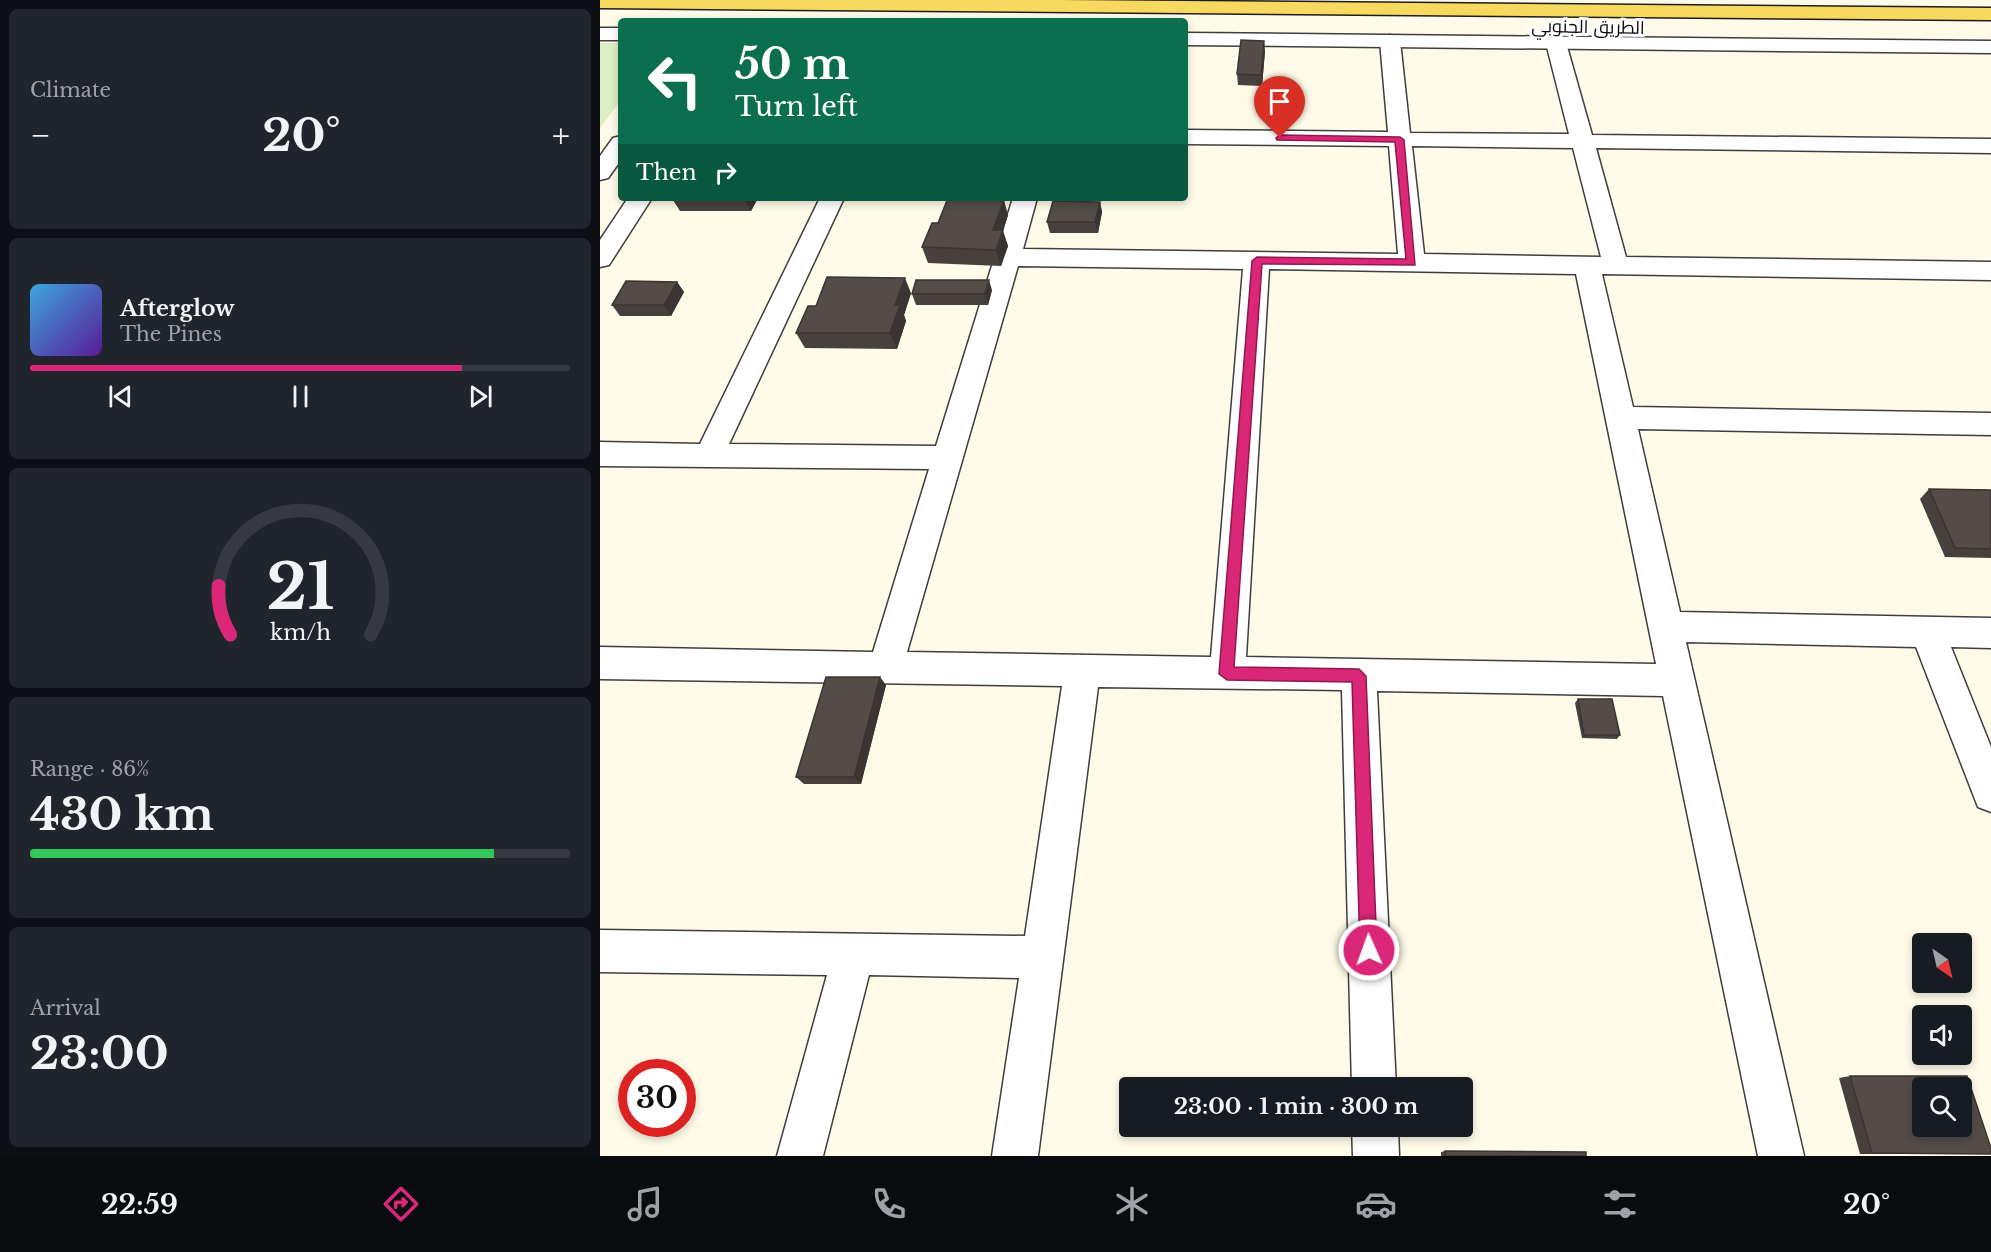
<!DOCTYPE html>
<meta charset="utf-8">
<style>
:root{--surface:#171b24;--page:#20242c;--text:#f1f3f6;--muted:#9ea1a6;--line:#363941;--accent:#db2777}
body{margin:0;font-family:"Libre Baskerville",Cairo,serif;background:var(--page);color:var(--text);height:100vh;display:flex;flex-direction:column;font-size:22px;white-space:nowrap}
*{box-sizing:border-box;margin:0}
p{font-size:20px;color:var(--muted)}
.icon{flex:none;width:33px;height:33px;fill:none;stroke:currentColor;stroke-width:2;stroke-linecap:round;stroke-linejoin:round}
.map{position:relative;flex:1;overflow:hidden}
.drawer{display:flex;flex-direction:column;gap:9px;padding:9px;background:#0d0f14;width:600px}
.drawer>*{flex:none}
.hud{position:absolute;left:18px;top:18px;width:570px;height:183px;border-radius:6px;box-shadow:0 3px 9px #0003;background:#0b6e4f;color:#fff;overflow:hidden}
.needle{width:39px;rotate:146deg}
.tools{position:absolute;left:1312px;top:933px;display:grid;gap:12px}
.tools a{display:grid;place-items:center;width:60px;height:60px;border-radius:6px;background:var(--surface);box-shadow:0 3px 9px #0003;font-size:30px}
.speed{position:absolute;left:18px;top:1059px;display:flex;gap:12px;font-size:30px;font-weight:700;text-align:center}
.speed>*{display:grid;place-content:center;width:78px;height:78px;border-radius:50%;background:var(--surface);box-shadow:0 3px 9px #0003;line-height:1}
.speed .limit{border:9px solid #d22;background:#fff;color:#111}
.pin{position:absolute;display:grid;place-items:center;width:51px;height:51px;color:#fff;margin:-62px -26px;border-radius:50% 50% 50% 0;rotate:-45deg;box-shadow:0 0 6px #0007}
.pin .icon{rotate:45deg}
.me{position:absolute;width:66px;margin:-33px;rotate:358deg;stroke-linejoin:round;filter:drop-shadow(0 0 4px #0008)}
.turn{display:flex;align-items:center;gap:21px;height:126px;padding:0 18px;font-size:27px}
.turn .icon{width:78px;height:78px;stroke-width:2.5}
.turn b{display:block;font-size:42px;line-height:51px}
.then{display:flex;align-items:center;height:57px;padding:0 18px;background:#0003;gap:12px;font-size:22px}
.big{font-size:45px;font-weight:700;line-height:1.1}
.drawer .widget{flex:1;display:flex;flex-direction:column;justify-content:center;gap:9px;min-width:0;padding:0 21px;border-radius:9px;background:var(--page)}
.drawer .dial{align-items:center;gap:0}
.dial svg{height:156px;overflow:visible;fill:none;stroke:var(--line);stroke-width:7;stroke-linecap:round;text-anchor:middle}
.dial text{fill:var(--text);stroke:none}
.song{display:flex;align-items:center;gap:18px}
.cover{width:72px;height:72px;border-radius:9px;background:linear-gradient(135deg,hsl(200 70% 55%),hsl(270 70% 35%))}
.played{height:6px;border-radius:3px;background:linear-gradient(90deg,var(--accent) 80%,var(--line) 80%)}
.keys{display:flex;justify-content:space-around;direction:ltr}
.heat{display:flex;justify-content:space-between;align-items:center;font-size:33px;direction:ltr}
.charge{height:9px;border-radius:4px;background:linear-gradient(90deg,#34c759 86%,var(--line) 0)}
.trip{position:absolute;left:519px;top:1077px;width:354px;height:60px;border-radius:6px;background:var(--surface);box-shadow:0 3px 9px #0003;font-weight:700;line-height:60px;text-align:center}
.tabs{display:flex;height:96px;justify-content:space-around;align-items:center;background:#090b0e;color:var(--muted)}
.tabs .icon{width:42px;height:42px}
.tabs .selected{color:var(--accent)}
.tabs b{font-size:27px;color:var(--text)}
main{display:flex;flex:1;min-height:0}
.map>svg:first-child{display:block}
.pitch{fill:#dfefc5}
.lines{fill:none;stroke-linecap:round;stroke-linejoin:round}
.minor-casing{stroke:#3e3e3e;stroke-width:3}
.tertiary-casing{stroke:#3e3e3e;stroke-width:3}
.primary-casing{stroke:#1c1c1c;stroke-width:3}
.minor{fill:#fff;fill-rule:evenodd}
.tertiary{fill:#fff;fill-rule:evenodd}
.primary{fill:#f8d960;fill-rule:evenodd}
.wall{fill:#47413d}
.shaded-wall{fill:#3a3532}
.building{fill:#534c47;stroke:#3a3532;stroke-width:1.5;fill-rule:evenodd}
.route{fill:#db2777;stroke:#8e194d;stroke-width:1.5}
.labels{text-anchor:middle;stroke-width:6;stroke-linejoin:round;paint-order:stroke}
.far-street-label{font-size:18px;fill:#0b0b0b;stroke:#fff}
</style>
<main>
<section class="drawer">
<div class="widget"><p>Climate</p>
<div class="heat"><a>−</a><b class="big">20°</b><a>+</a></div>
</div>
<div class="widget">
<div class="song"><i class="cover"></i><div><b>Afterglow</b><p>The Pines</p></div></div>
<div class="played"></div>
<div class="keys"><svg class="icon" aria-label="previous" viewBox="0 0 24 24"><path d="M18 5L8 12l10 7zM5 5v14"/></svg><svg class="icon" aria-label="pause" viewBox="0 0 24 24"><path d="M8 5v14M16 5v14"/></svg><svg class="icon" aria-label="next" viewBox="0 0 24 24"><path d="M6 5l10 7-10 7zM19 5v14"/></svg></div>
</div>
<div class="widget dial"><svg viewBox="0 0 100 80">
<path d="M14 69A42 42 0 1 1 86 69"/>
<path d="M14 69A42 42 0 0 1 8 44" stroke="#db2777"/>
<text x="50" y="56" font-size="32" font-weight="700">21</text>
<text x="50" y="72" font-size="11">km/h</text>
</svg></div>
<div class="widget"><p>Range · 86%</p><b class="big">430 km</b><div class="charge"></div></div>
<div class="widget"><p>Arrival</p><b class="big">23:00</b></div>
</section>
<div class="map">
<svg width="1391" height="1156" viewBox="0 0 1391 1156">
<rect width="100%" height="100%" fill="#fffbe8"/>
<!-- pitch -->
<path class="pitch" d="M0 43H21V100L0 128Z"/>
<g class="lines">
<!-- minor casing -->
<g class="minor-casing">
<path id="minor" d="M790 35 797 37 800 41 810 133 969 134 946 43 949 39H963L966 43 992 135 1391 139V153L996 148 1026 257 1391 262V280L1002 274 1033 407 1391 413V435L1038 429 1080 612 1391 618V648L1351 647 1391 747V812L1378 807 1316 647 1086 642 1204 1156H1158L1063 696 777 691 796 1088H752L742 690 498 687 438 1156H392L419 978 269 975 223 1156H177L227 975 0 972V930L425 936 462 686 0 679V647L273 652 329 469 0 466V442L100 444 220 198H244L129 444 336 446 413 198H437L423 249 798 254 789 146 585 144V130L788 132 780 41 783 37ZM812 146 973 148 1001 257 824 254ZM418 266 643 269 611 657 307 652ZM669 269 976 274 1056 664 646 657Z
M752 1126H798L799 1156H753Z"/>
</g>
<!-- tertiary casing -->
<g class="tertiary-casing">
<path id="tertiary" d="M0 28H21V40H0Z
M585 33 1391 41V53L585 45Z
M21 136V160L8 178 0 180V156L13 138Z
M28 198H52L9 265 0 267V240Z"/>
</g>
<!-- primary casing -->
<g class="primary-casing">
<path id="primary" d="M0 0H460L1391 8V20L0 8Z"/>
</g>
<!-- minor -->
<use href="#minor" class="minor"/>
<!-- tertiary -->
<use href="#tertiary" class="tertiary"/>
<!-- primary -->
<use href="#primary" class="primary"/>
</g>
<!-- wall -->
<path class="wall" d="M665 51 662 86 638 85 637 74Z
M158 198 151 211H80L73 200Z
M500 202 502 212 498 233H450L447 222Z
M408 215 403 231 408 246 401 266 328 263 322 247 338 223Z
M77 282 84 292 71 316H20L12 305Z
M392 290 388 305H316L312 294Z
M311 293 304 315 306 321 297 349 205 348 196 333 216 306Z
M1329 489 1391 490V558L1345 557 1320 499Z
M286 685 261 784H204L196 777Z
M978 699 1020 735 1017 739 982 738 975 703Z
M1250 1076 1391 1154H1260L1239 1078Z
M845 1151 986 1156H841V1152Z"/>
<!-- shaded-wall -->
<path class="shaded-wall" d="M664 41 665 51 662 86 661 75Z
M147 198H158L151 211 145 200Z
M404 200 408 215 403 231 408 246 401 266 396 250 393 230Z
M500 202 502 212 498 233 495 222Z
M305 278 311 293 304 315 306 321 297 349 290 333 295 305Z
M389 280 392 290 388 305 385 294Z
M77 282 84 292 71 316 64 305Z
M280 677 286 685 261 784 254 777Z"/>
<!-- building -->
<path class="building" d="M641 40 664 41 661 75 637 74Z
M74 198H147L145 200H73Z
M348 198 404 200 393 230H403L396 250 322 247 332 223H338Z
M453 201 500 202 495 222H447Z
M227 277 305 278 295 305H300L290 333H196L208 306H216Z
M316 280H389L385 294H312Z
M26 281 77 282 64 305H12Z
M1329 489 1391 490V549L1355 548Z
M226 677H280L254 777H196Z
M978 699H1012L1020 735H984Z
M1250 1076H1367L1391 1148V1154L1272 1153ZM1323 1088H1362V1126H1323Z
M845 1151 986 1152V1156H845Z"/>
<!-- route -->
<path class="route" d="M680 135 800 137 804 140 815 265 662 264 634 667 759 669 766 676 777 950 775 956 769 959 763 956 760 950 752 682 627 680 619 674 652 261 657 257 806 259 795 142 677 140 676 138Z"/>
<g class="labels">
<!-- far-street labels -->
<g class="far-street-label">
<text transform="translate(988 27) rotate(1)" y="6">الطريق الجنوبي</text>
</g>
</g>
</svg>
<div class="tools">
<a><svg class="needle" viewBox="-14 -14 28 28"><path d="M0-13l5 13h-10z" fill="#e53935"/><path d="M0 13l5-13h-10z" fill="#9ea1a6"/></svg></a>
<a><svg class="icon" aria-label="sound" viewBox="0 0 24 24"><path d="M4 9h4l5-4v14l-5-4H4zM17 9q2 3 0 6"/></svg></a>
<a><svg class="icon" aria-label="search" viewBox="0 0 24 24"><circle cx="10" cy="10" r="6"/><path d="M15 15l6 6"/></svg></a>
</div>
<div class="speed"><div class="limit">30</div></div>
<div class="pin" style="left:680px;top:138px;background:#d93025"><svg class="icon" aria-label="arrive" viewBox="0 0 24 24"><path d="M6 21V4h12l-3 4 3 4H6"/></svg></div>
<svg class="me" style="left:769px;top:950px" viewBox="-20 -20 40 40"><circle r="17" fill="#db2777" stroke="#fff" stroke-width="3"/><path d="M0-11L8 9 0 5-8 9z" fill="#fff"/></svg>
<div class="trip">23:00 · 1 min · 300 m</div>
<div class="hud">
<div class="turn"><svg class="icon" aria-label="left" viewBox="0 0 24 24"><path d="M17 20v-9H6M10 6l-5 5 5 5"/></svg><div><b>50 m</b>Turn left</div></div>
<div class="then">Then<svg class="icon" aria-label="right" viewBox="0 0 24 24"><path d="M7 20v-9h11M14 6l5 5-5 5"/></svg></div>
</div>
</div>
</main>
<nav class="tabs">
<b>22:59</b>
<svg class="icon selected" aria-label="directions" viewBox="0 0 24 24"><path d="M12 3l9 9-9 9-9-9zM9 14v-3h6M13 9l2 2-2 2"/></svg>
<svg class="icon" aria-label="music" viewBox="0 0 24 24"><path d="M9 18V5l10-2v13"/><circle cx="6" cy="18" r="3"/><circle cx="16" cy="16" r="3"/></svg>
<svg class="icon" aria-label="phone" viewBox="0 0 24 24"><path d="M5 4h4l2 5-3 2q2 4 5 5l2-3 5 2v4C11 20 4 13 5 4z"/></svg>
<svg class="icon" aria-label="climate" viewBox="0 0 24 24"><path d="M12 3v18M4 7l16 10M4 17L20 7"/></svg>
<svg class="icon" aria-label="car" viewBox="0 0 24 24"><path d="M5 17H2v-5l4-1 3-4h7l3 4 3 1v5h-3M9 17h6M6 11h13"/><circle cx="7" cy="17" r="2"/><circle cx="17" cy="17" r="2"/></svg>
<svg class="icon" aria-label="filters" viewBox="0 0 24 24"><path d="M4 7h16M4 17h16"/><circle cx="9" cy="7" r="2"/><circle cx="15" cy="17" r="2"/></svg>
<b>20°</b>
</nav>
